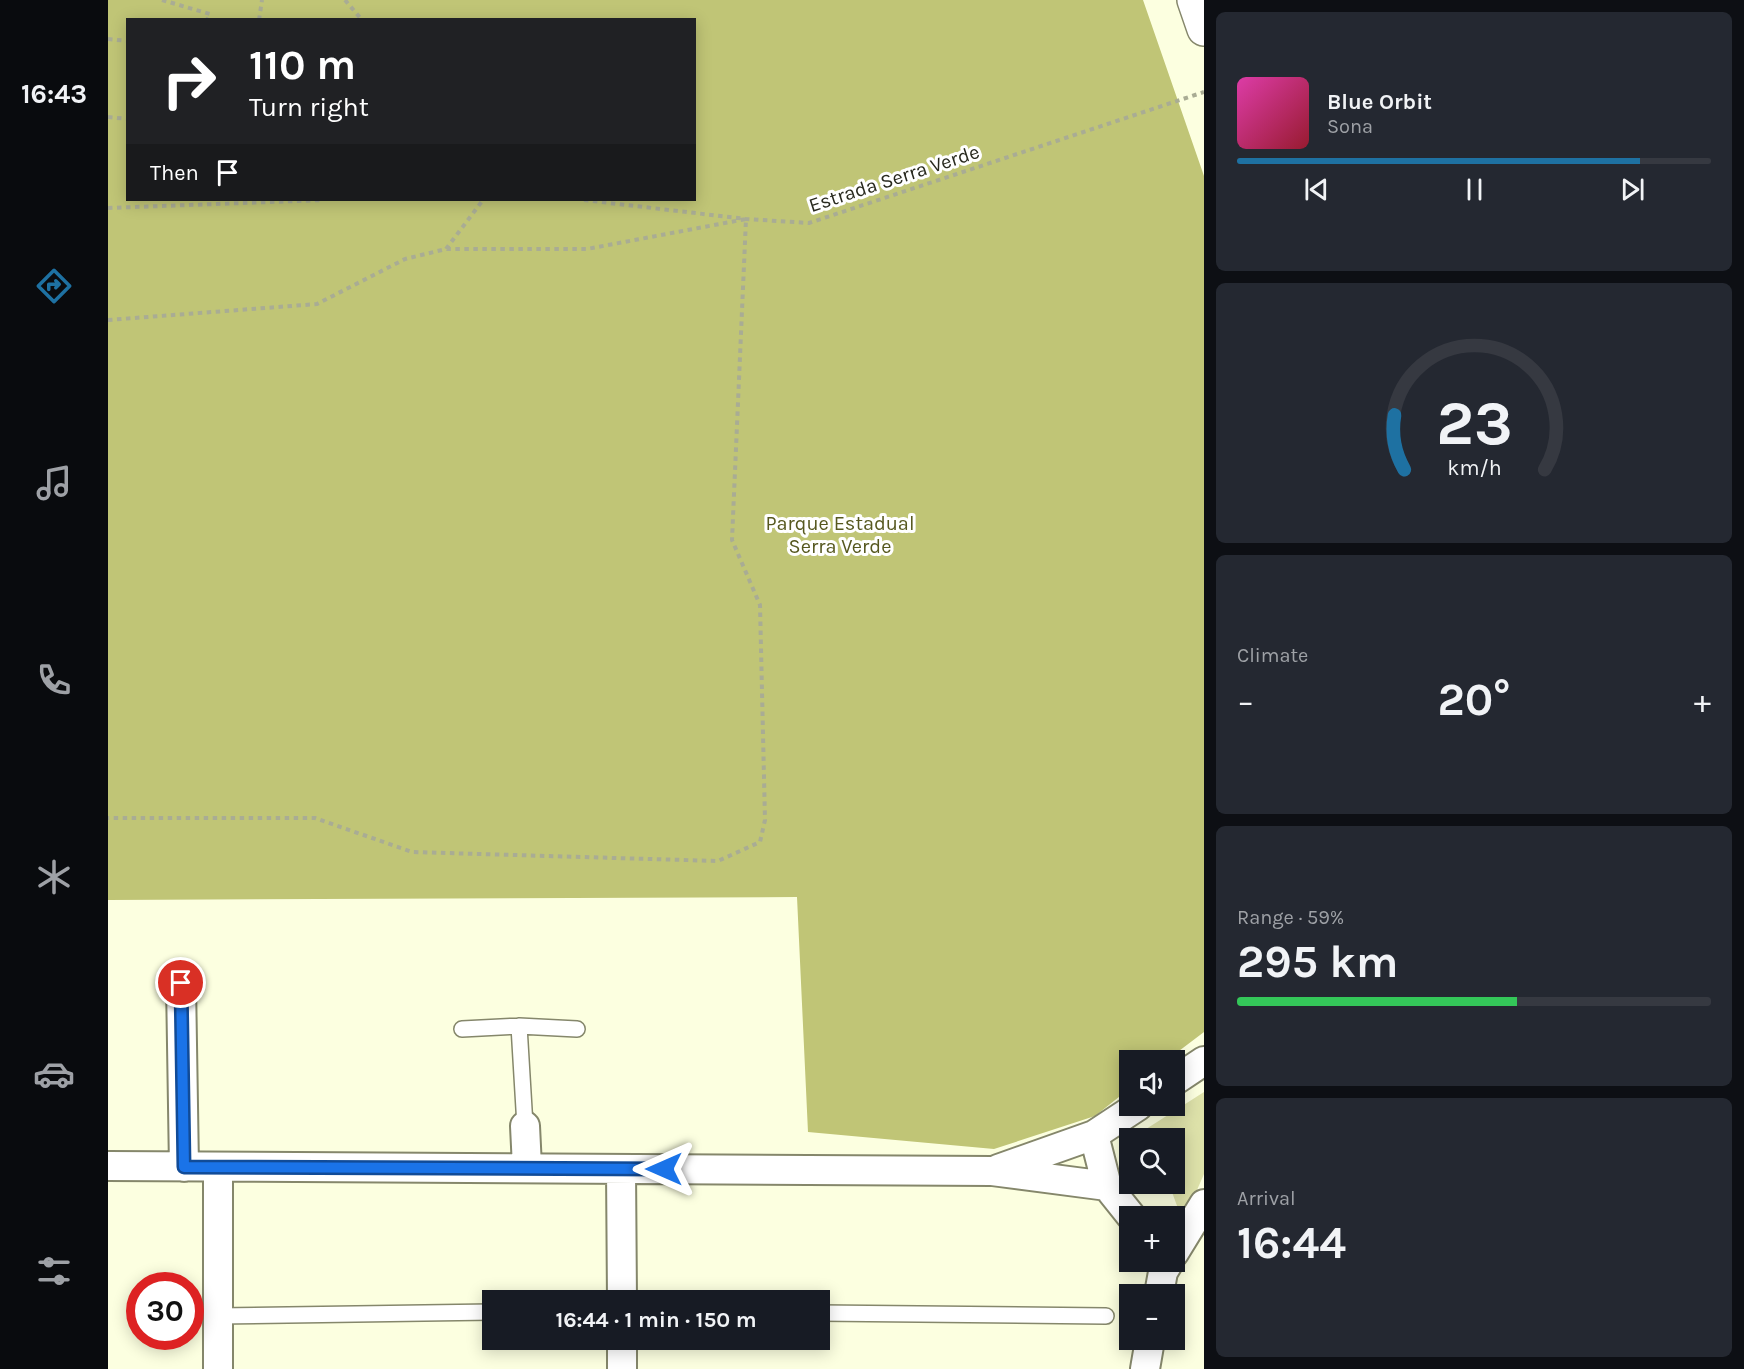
<!DOCTYPE html>
<meta charset="utf-8">
<style>
:root{--surface:#171b24;--page:#242831;--text:#f1f3f6;--muted:#9ea1a6;--line:#363941;--accent:#1e71a2}
body{margin:0;font-family:Karla,sans-serif;background:var(--page);color:var(--text);height:100vh;display:flex;flex-direction:column;font-size:22px;white-space:nowrap}
*{box-sizing:border-box;margin:0}
p{font-size:20px;color:var(--muted)}
.icon{flex:none;width:33px;height:33px;fill:none;stroke:currentColor;stroke-width:2;stroke-linecap:round;stroke-linejoin:round}
.map{position:relative;flex:1;overflow:hidden}
.drawer{display:flex;flex-direction:column;gap:12px;padding:12px;background:#0d0f14;width:540px}
.drawer>*{flex:none}
.hud{position:absolute;left:18px;top:18px;width:570px;height:183px;border-radius:0px;box-shadow:0 3px 15px #0003;background:#202124;color:#fff;overflow:hidden}
.buttons{position:absolute;left:1011px;top:1050px;display:grid;gap:12px}
.buttons a{display:grid;place-items:center;width:66px;height:66px;border-radius:0px;background:var(--surface);box-shadow:0 3px 15px #0003;font-size:30px}
.speed{position:absolute;left:18px;top:1272px;display:flex;gap:12px;font-size:30px;font-weight:700;text-align:center}
.speed>*{display:grid;place-content:center;width:78px;height:78px;border-radius:50%;background:var(--surface);box-shadow:0 3px 15px #0003;line-height:1}
.speed .limit{border:9px solid #d22;background:#fff;color:#111}
.pin{position:absolute;display:grid;place-items:center;width:51px;height:51px;color:#fff;margin:-26px;border:3px solid #fff;border-radius:50%;box-shadow:0 2px 6px #0007}
.me{position:absolute;width:66px;margin:-33px;rotate:270deg;stroke-linejoin:round;filter:drop-shadow(0 0 4px #0008)}
.turn{display:flex;align-items:center;gap:21px;height:126px;padding:0 24px;font-size:27px}
.turn .icon{width:78px;height:78px;stroke-width:2.5}
.turn b{display:block;font-size:42px;line-height:51px}
.then{display:flex;align-items:center;height:57px;padding:0 24px;background:#0003;gap:12px;font-size:22px}
.big{font-size:45px;font-weight:700;line-height:1.1}
.drawer .card{flex:1;display:flex;flex-direction:column;justify-content:center;gap:9px;min-width:0;padding:0 21px;border-radius:9px;background:var(--page)}
.drawer .dial{align-items:center;gap:0}
.dial svg{height:156px;overflow:visible;fill:none;stroke:var(--line);stroke-width:7;stroke-linecap:round;text-anchor:middle}
.dial text{fill:var(--text);stroke:none}
.song{display:flex;align-items:center;gap:18px}
.cover{width:72px;height:72px;border-radius:9px;background:linear-gradient(135deg,hsl(320 70% 55%),hsl(350 70% 35%))}
.played{height:6px;border-radius:3px;background:linear-gradient(90deg,var(--accent) 85%,var(--line) 85%)}
.keys{display:flex;justify-content:space-around;direction:ltr}
.heat{display:flex;justify-content:space-between;align-items:center;font-size:33px;direction:ltr}
.charge{height:9px;border-radius:4px;background:linear-gradient(90deg,#34c759 59%,var(--line) 0)}
.trip{position:absolute;left:374px;top:1290px;width:348px;height:60px;border-radius:0px;background:var(--surface);box-shadow:0 3px 15px #0003;font-weight:700;line-height:60px;text-align:center}
main{display:flex;flex:1;min-height:0}
.tabs{display:flex;flex-direction:column;width:108px;justify-content:space-around;align-items:center;background:#090b0e;color:var(--muted)}
.tabs .icon{width:42px;height:42px}
.tabs .current{color:var(--accent)}
.tabs b{font-size:27px;color:var(--text)}
.map>svg:first-child{display:block}
.green{fill:#dde1a9}
.forest{fill:#c0c576;fill-rule:evenodd}
.lines{fill:none;stroke-linecap:round;stroke-linejoin:round}
.lane-casing{stroke:#85876b;stroke-width:18}
.street-casing{stroke:#85876b;stroke-width:32}
.secondary-casing{stroke:#85876b;stroke-width:36}
.path{stroke:#a9ac94;stroke-width:4;stroke-dasharray:4.5 4.5;stroke-linecap:butt}
.lane{stroke:#fff;stroke-width:15}
.street{stroke:#fff;stroke-width:28}
.secondary{stroke:#fff;stroke-width:33}
.route-casing{stroke:#114b97;stroke-width:15}
.route{stroke:#1a73e8;stroke-width:10}
.labels{text-anchor:middle;stroke-width:6;stroke-linejoin:round;paint-order:stroke}
.street-label{font-size:20px;fill:#28291e;stroke:#fff}
.park-label{font-size:20px;fill:#56581f;stroke:#fff}
</style>
<main>
<nav class="tabs">
<b>16:43</b>
<svg class="icon current" aria-label="directions" viewBox="0 0 24 24"><path d="M12 3l9 9-9 9-9-9zM9 14v-3h6M13 9l2 2-2 2"/></svg>
<svg class="icon" aria-label="music" viewBox="0 0 24 24"><path d="M9 18V5l10-2v13"/><circle cx="6" cy="18" r="3"/><circle cx="16" cy="16" r="3"/></svg>
<svg class="icon" aria-label="phone" viewBox="0 0 24 24"><path d="M5 4h4l2 5-3 2q2 4 5 5l2-3 5 2v4C11 20 4 13 5 4z"/></svg>
<svg class="icon" aria-label="climate" viewBox="0 0 24 24"><path d="M12 3v18M4 7l16 10M4 17L20 7"/></svg>
<svg class="icon" aria-label="car" viewBox="0 0 24 24"><path d="M5 17H2v-5l4-1 3-4h7l3 4 3 1v5h-3M9 17h6M6 11h13"/><circle cx="7" cy="17" r="2"/><circle cx="17" cy="17" r="2"/></svg>
<svg class="icon" aria-label="filters" viewBox="0 0 24 24"><path d="M4 7h16M4 17h16"/><circle cx="9" cy="7" r="2"/><circle cx="15" cy="17" r="2"/></svg>
</nav>
<div class="map">
<svg width="1096" height="1369" viewBox="0 0 1096 1369">
<rect width="100%" height="100%" fill="#fcffe0"/>
<!-- green -->
<path class="green" d="M1096 1092V1174L1075 1222 1061 1184H1066V1138H1024Z"/>
<!-- forest -->
<path class="forest" d="M0 0H1035L1096 176V1032L1059 1060H1022L1021 1089 987 1116 886 1149 700 1132 689 897 0 900ZM20 20H586V200H20Z"/>
<g class="lines">
<!-- lane casing -->
<g class="lane-casing">
<path id="lane" d="M411 1026 417 1126
M354 1029 411 1026 469 1029
M711 1313 998 1316
M110 1316 384 1312"/>
</g>
<!-- street casing -->
<g class="street-casing">
<path id="street" d="M73 983 76 1167
M1066 1081 1096 1061
M417 1126 419 1167
M986 1135 999 1186 1023 1216
M0 1166 884 1171 999 1186
M513 1169 514 1300
M890 1169 986 1135 1030 1106
M1066 1253 1096 1204
M1051 1294 1055 1272 1061 1262
M514 1340V1369
M110 1369V1167
M1037 1369 1042 1340"/>
</g>
<!-- secondary casing -->
<g class="secondary-casing">
<path id="secondary" d="M1086 0 1096 29"/>
</g>
<!-- path -->
<path class="path" d="M54 0 102 14 99 20
M237 0 254 20
M151 20 154 0
M0 39 20 41
M0 117 20 119
M476 200 638 219 701 223 1096 92
M0 208 215 200
M338 249 375 200
M0 320 209 304 297 259 338 249H479L638 219 624 540 652 605 657 820 652 842 610 861 304 852 207 818H0"/>
<!-- lane -->
<use href="#lane" class="lane"/>
<!-- street -->
<use href="#street" class="street"/>
<!-- secondary -->
<use href="#secondary" class="secondary"/>
</g>
<g class="lines">
<!-- route casing -->
<g class="route-casing">
<path id="route" d="M73 983 76 1167 556 1169"/>
</g>
<!-- route -->
<use href="#route" class="route"/>
</g>
<g class="labels">
<!-- street labels -->
<g class="street-label">
<text transform="translate(786 178) rotate(-18)" y="7">Estrada Serra Verde</text>
</g>
<!-- park labels -->
<g class="park-label">
<text x="732" y="530">Parque Estadual<tspan x="732" dy="23">Serra Verde</tspan></text>
</g>
</g>
</svg>
<div class="buttons">
<a><svg class="icon" aria-label="sound" viewBox="0 0 24 24"><path d="M4 9h4l5-4v14l-5-4H4zM17 9q2 3 0 6"/></svg></a>
<a><svg class="icon" aria-label="search" viewBox="0 0 24 24"><circle cx="10" cy="10" r="6"/><path d="M15 15l6 6"/></svg></a>
<a>+</a>
<a>−</a>
</div>
<div class="speed"><div class="limit">30</div></div>
<div class="pin" style="left:73px;top:983px;background:#d93025"><svg class="icon" aria-label="arrive" viewBox="0 0 24 24"><path d="M6 21V4h12l-3 4 3 4H6"/></svg></div>
<svg class="me" style="left:556px;top:1169px" viewBox="-20 -20 40 40"><path d="M0-17L14 15 0 8-14 15z" fill="#1a73e8" stroke="#fff" stroke-width="4"/></svg>
<div class="trip">16:44 · 1 min · 150 m</div>
<div class="hud">
<div class="turn"><svg class="icon" aria-label="right" viewBox="0 0 24 24"><path d="M7 20v-9h11M14 6l5 5-5 5"/></svg><div><b>110 m</b>Turn right</div></div>
<div class="then">Then<svg class="icon" aria-label="arrive" viewBox="0 0 24 24"><path d="M6 21V4h12l-3 4 3 4H6"/></svg></div>
</div>
</div>
<section class="drawer">
<div class="card">
<div class="song"><i class="cover"></i><div><b>Blue Orbit</b><p>Sona</p></div></div>
<div class="played"></div>
<div class="keys"><svg class="icon" aria-label="previous" viewBox="0 0 24 24"><path d="M18 5L8 12l10 7zM5 5v14"/></svg><svg class="icon" aria-label="pause" viewBox="0 0 24 24"><path d="M8 5v14M16 5v14"/></svg><svg class="icon" aria-label="next" viewBox="0 0 24 24"><path d="M6 5l10 7-10 7zM19 5v14"/></svg></div>
</div>
<div class="card dial"><svg viewBox="0 0 100 80">
<path d="M14 69A42 42 0 1 1 86 69"/>
<path d="M14 69A42 42 0 0 1 9 41" stroke="#1e71a2"/>
<text x="50" y="56" font-size="32" font-weight="700">23</text>
<text x="50" y="72" font-size="11">km/h</text>
</svg></div>
<div class="card"><p>Climate</p>
<div class="heat"><a>−</a><b class="big">20°</b><a>+</a></div>
</div>
<div class="card"><p>Range · 59%</p><b class="big">295 km</b><div class="charge"></div></div>
<div class="card"><p>Arrival</p><b class="big">16:44</b></div>
</section>
</main>
